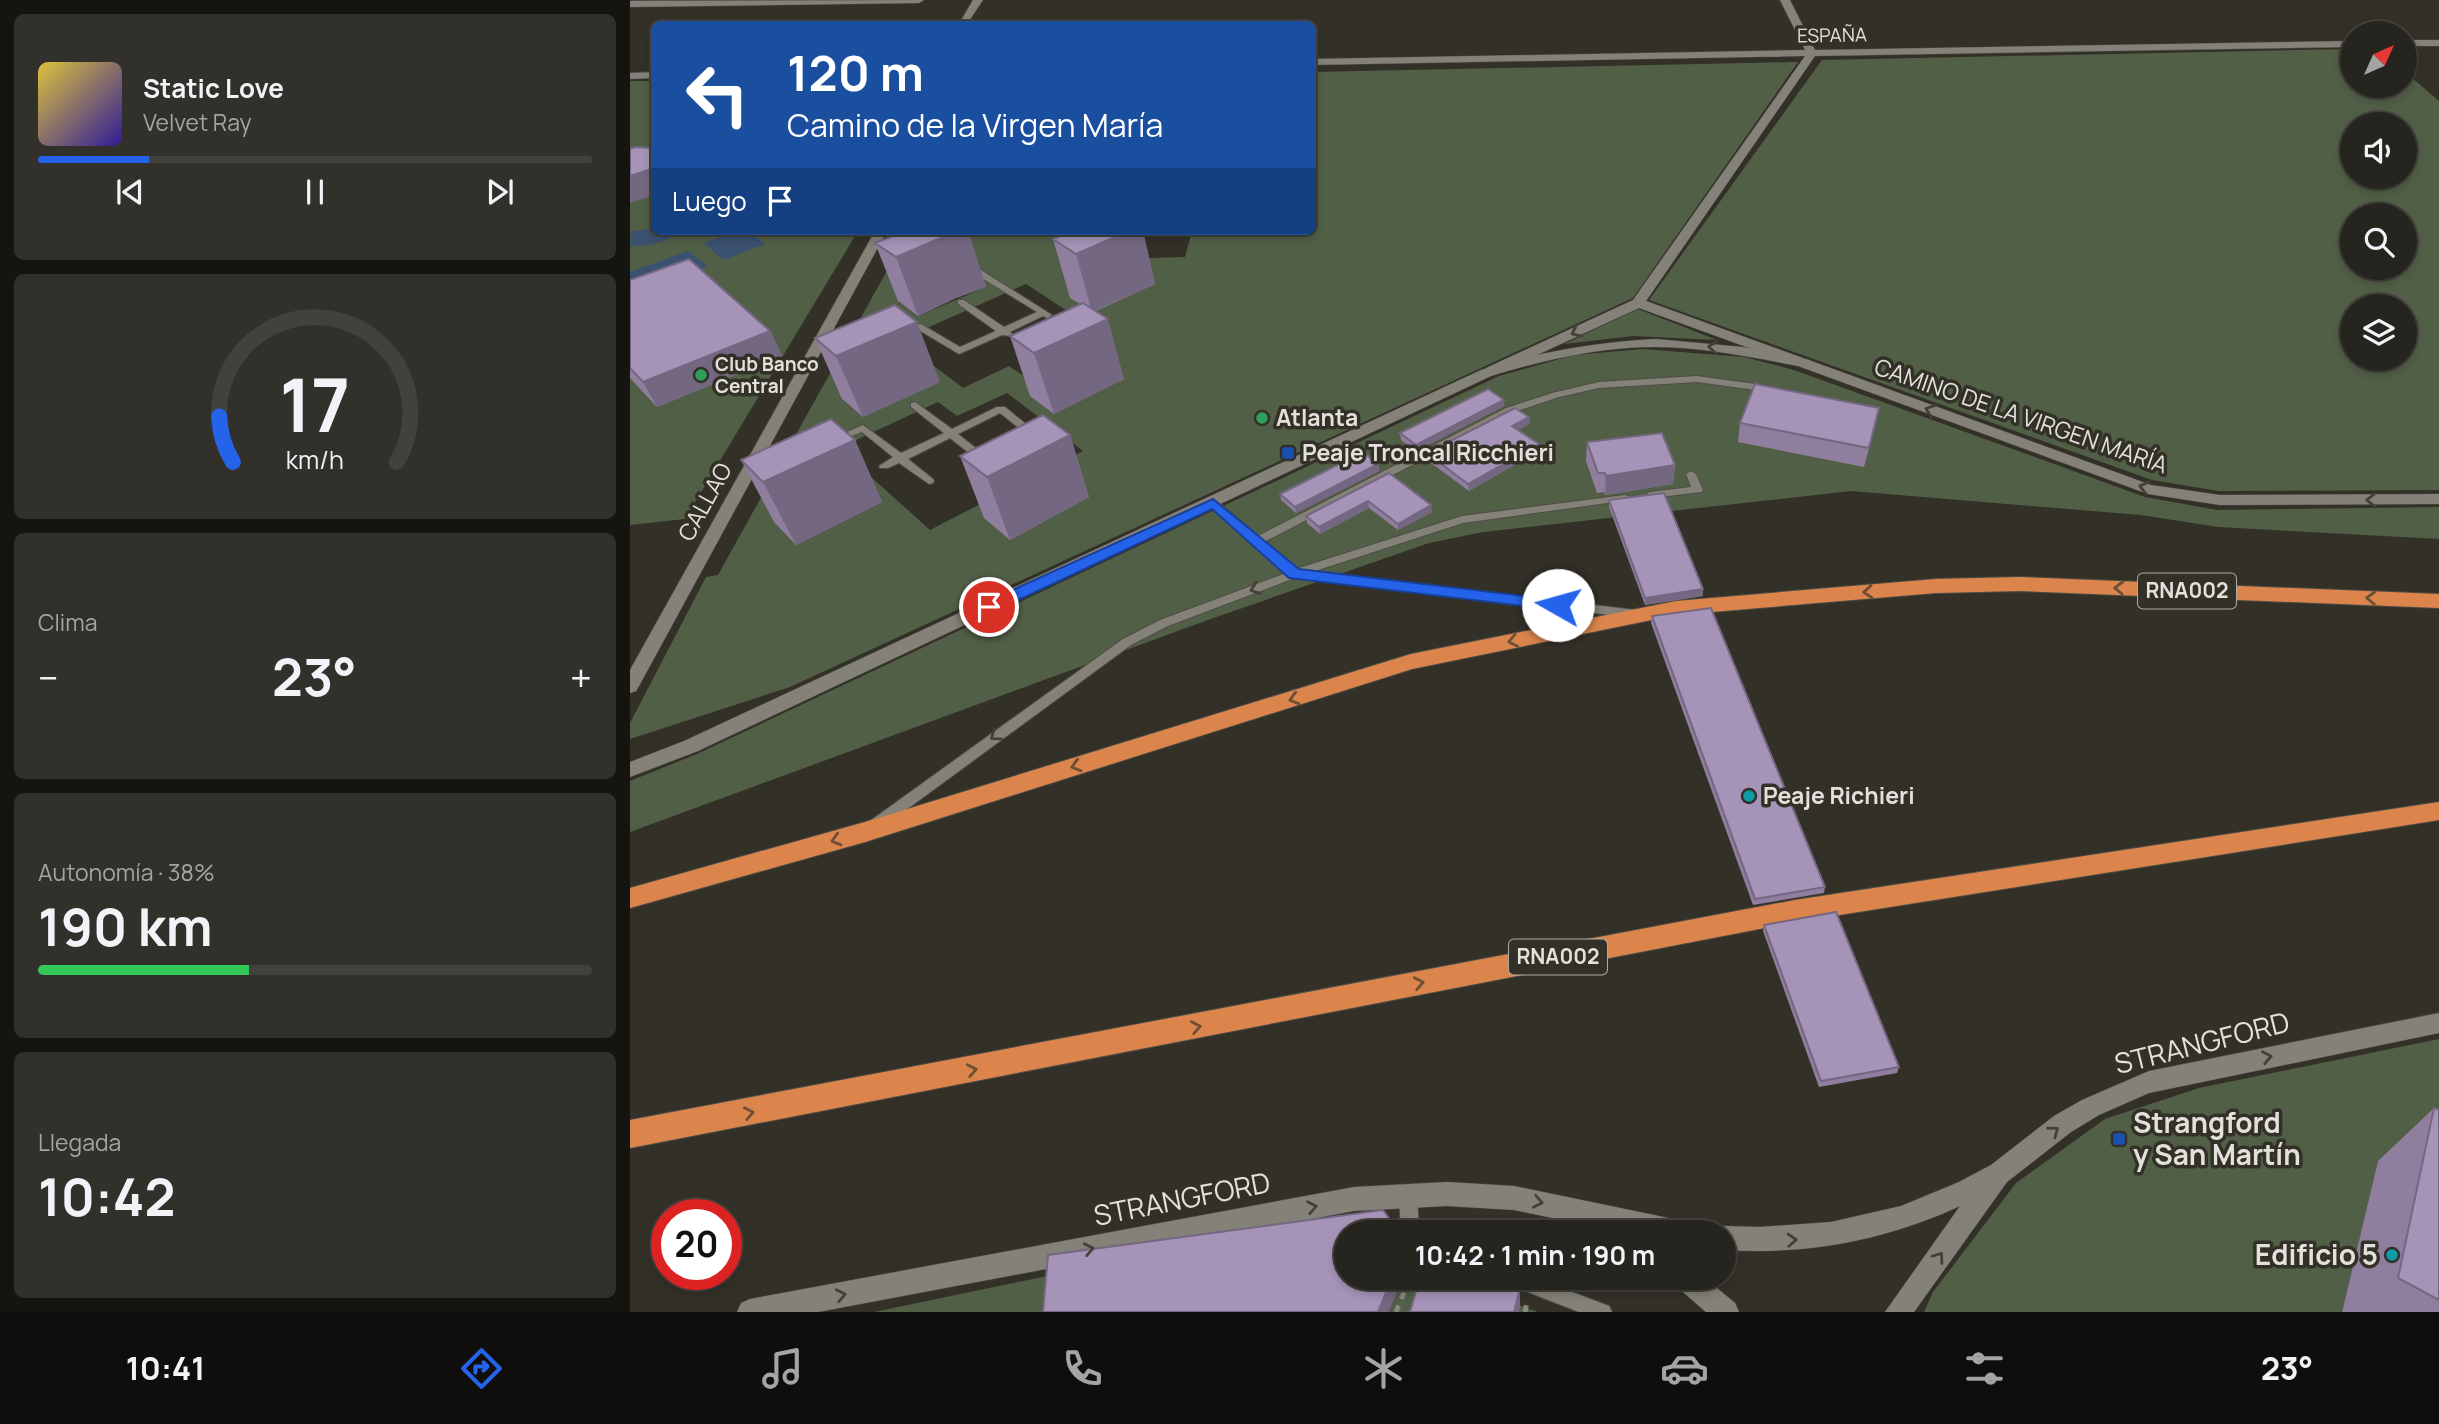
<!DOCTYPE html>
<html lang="es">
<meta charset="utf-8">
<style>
:root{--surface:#26241e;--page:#32302b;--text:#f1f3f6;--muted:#a4a4a4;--line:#42413c;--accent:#2563eb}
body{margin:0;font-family:Manrope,sans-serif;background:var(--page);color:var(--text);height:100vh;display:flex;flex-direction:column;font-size:26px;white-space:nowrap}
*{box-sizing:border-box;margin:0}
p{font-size:23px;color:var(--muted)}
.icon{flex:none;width:38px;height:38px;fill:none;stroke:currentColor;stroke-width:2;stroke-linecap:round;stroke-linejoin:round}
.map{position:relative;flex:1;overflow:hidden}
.panel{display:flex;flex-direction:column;gap:14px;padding:14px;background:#151410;width:630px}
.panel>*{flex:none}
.top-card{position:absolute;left:21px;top:21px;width:665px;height:214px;border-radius:10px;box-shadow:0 4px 10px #0003,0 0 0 2px var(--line);background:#1a4fa0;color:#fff;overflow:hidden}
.needle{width:46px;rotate:45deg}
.tools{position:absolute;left:1710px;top:21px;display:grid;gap:14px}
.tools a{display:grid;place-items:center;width:77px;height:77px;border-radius:50%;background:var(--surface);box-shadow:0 4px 10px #0003,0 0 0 2px var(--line);font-size:35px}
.speed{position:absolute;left:21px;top:1199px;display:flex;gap:14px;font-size:35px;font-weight:700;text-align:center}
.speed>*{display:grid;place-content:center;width:91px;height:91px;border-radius:50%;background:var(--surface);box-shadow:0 4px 10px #0003,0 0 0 2px var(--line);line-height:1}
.speed .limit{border:10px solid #d22;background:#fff;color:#111}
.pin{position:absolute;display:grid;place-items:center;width:60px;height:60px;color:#fff;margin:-30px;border:4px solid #fff;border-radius:50%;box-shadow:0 2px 7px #0007}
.me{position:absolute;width:77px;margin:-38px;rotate:277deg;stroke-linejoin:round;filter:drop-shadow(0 0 5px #0008)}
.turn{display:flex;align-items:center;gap:24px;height:147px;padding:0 21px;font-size:32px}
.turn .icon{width:91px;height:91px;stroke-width:2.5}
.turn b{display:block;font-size:49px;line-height:60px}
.then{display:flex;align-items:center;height:66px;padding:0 21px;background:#0003;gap:14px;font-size:26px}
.big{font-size:52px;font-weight:700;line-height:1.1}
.panel .widget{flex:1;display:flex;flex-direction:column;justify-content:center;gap:10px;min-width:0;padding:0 24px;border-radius:10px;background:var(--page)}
.panel .dial{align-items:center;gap:0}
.dial svg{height:182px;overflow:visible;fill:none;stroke:var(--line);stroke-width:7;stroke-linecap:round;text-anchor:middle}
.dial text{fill:var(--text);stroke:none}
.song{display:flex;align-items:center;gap:21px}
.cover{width:84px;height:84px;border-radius:10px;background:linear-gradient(135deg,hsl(50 70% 55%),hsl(250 70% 35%))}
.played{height:7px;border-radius:4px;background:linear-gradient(90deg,var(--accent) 20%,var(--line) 20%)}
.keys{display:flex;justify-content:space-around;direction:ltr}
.heat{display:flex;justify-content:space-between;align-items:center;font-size:38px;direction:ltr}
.charge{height:10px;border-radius:5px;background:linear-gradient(90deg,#34c759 38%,var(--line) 0)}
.trip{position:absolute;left:704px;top:1220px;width:402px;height:70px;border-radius:35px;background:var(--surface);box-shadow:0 4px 10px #0003,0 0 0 2px var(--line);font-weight:700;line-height:70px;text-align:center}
.tab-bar{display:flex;height:112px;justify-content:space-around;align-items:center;background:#0f0e0c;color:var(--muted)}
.tab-bar .icon{width:49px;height:49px}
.tab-bar .active{color:var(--accent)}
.tab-bar b{font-size:32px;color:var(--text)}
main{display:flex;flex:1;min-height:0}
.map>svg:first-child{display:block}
.green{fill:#525f47;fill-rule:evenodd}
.water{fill:#3a516f}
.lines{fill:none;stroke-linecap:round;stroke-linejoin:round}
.service-casing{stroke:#4e4c46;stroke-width:2}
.minor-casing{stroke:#4e4c46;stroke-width:1}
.tertiary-casing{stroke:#4e4c46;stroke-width:1}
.motorway-casing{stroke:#4e4c46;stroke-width:2}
.path{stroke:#8a8781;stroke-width:5;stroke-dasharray:7 7;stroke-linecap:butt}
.service{fill:#848178;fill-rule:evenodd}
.minor{fill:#848178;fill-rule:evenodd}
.tertiary{fill:#848178;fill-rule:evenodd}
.motorway{fill:#db854c;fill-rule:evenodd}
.wall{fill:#8f7e9e}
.shaded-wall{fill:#746781}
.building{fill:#a693b8;stroke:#746781;stroke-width:2}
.oneway{stroke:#434038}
.oneway2{stroke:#6e4e35}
.route{fill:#2563eb;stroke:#184099;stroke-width:2}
.leisure-dot{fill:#2e9e5b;stroke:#333028;stroke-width:2.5}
.transit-dot{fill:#1a4fb4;stroke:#333028;stroke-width:2.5}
.culture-dot{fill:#0f9aa8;stroke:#333028;stroke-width:2.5}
.labels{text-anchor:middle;stroke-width:7;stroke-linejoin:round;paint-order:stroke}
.far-street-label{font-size:19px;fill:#e3e1dc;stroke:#333028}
.far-poi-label{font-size:19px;font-weight:bold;fill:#e3e1dc;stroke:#333028;text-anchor:start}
.shield{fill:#333028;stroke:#aeaca6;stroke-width:2}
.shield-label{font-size:21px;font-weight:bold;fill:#e3e1dc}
.street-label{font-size:23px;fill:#e3e1dc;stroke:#333028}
.poi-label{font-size:23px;font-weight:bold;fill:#e3e1dc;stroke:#333028;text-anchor:start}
.near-street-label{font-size:28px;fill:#e3e1dc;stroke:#333028}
.near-poi-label{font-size:28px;font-weight:bold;fill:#e3e1dc;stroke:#333028;text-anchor:start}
</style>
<main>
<section class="panel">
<div class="widget">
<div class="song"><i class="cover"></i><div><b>Static Love</b><p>Velvet Ray</p></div></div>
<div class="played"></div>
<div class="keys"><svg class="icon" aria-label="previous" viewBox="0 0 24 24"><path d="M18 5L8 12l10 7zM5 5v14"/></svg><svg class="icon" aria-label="pause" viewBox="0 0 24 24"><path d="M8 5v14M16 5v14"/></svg><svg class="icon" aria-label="next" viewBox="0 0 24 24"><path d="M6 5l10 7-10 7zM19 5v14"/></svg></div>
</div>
<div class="widget dial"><svg viewBox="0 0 100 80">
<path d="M14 69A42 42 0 1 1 86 69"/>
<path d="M14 69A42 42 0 0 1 8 49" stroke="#2563eb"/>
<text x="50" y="56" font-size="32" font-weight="700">17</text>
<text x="50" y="72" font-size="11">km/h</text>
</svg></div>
<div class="widget"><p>Clima</p>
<div class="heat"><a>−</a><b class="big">23°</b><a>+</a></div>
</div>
<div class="widget"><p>Autonomía · 38%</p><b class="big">190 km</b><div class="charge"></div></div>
<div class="widget"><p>Llegada</p><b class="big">10:42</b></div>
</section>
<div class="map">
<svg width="1809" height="1312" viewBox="0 0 1809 1312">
<rect width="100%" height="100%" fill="#333028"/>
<!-- green -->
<path class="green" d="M1722 49V86H1774L1775 72 1809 101V490L1588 491 1522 480 1019 300 1192 60ZM1722 124H1774V177H1722ZM1722 215H1774V268H1722ZM1722 306H1774V359H1722Z
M1168 62 1003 298 160 687 0 739V723L76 577 88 575 279 231H496L488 259 555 257 562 231H682L683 72ZM524 283 462 312 440 297ZM396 284 483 341 401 381 379 366 333 388 270 340ZM356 287 288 316 269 302ZM309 382 233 417 213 400ZM377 393 453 451 300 530 209 448 308 402 327 416Z
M0 81H24V231H228L55 519 0 525Z
M1008 309 1087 340 1003 336 934 344Z
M1013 349 1114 357 1164 370 1515 497 1587 510 1809 507V539L1588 527 1511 515 1221 491 853 532 799 543 575 621 0 832V781L67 754 869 376 944 355Z
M1809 1039V1192L1748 1162 1712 1312H1294L1303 1292 1386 1183 1475 1119 1569 1088Z
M431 1273 428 1312H244Z
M773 1278H814L908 1312H759Z"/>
<!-- water -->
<path class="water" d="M24 229V231H58L22 245 0 246 1 231Z
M108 231H118L135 244 93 260 74 243Z
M58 251 77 266 8 292 0 285V272Z"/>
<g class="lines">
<!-- service casing -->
<g class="service-casing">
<path id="service" d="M340 264 343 265 422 315 417 318 413 316 380 332 382 334 380 336 372 335 329 354 287 329 272 331V327L291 324 330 347 366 331 328 304V300H334L374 327 407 312 337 269 336 267Z
M1067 376 1140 386 1145 389 1140 392 1067 382 969 388 929 397 884 412 634 542 666 569 832 516 995 495 999 496 1000 498 999 500 833 523 682 572 1006 610 1010 611 1012 614 1010 617 1006 618 665 578 538 626 501 645 250 829 245 831 240 829 238 825 240 821 493 639 530 620 656 573 579 505 578 503 579 501H587L628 536 876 408 922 393 969 382Z
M285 402 322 429 367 407H375L408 434 403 437 399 436 370 413 328 434 352 453 353 455 352 457H344L320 438 278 459 303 479 304 481 303 483 299 484 269 463 258 468H250L249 466 263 457 232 432 203 443 198 440 233 425 271 453 314 433 281 407V403Z
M1061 471 1066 474 1073 490 1072 492 1020 498 1015 495 1020 492 1061 487 1056 474Z
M778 1187 784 1189 787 1195 789 1232H771L769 1195 772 1189Z
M874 1278H905L979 1306 982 1312H949L877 1284Z"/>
</g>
<!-- minor casing -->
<g class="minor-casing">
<path id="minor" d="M294 0 289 3 0 7V1Z
M343 0H353L337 24H329Z
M1150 0H1160L1185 50 1722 41V47L1185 56 1016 301 1173 358V364H1163L1009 308 866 374H856V368L1003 300 1175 56 682 65V59L1175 50Z
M1774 40H1809V46H1774Z
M24 72V78L0 79V73Z
M245 231H257L9 686 6 691 0 693V670Z"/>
</g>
<!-- tertiary casing -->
<g class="tertiary-casing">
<path id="tertiary" d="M1026 339 1113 347 1176 359 1521 485 1590 495 1809 494V504L1590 505 1518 494 1168 366C1121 357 1072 347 1024 347 969 347 914 360 861 376L68 751 0 777V762L54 741 851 370C909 352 966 342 1026 339Z
M1809 1013V1033L1519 1093 1469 1115 1441 1132 1377 1182 1284 1312H1255L1330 1206C1254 1241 1177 1255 1094 1250V1232H1084L1094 1226 1130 1227 1201 1222 1271 1206 1329 1182 1361 1165 1424 1116 1452 1100 1519 1071Z
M817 1182 884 1186 1048 1220 1057 1223 1060 1232H989L884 1210 817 1206 724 1211 188 1312H107L111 1303 120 1299 724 1187Z
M1043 1278H1075L1105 1303 1109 1312H1076L1047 1287Z"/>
</g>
<!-- motorway casing -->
<g class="motorway-casing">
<path id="motorway" d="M1389 577 1809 594V608L1389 591 1306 593 1046 615 782 669 235 842 0 908V888L235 822 781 654 1046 601 1306 579Z
M1809 802V820L1165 922 0 1148V1120L1165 900Z"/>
</g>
<!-- path -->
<path class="path" d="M766 1312 780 1278
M895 1312 897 1302"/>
<!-- service -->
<use href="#service" class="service"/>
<!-- minor -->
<use href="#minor" class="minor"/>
<!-- tertiary -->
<use href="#tertiary" class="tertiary"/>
<!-- motorway -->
<use href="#motorway" class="motorway"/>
</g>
<!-- wall -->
<path class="wall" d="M275 231H357V232H338L356 287 326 298 288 316 268 301 245 243Z
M442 231H513L525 284 466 311 494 379 424 414 400 396 380 336 450 304 440 298 423 239Z
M0 280 140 331 152 356 27 407 0 378Z
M185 338 310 382 233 417 212 399Z
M874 406 786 451 771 440 770 433Z
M1110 423 1245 427 1234 467 1108 442Z
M900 424 888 430 909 451 839 491 797 460V453Z
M440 435 459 497 380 540 354 518 330 456Z
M225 440 252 502 166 545 144 522 111 460Z
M957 442 1045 465 1043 484 975 495 974 492 967 493 956 461Z
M748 464 749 471 666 513 651 500 650 494Z
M759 473 802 512 768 530 739 508 690 534 677 523 676 516Z
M979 500 1073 596 1015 605 979 507Z
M1022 616 1195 887 1194 893 1123 905 1021 623Z
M1134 925 1269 1067 1267 1073 1189 1087 1133 931Z
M1804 1108 1809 1110V1312H1712L1748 1161Z"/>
<!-- shaded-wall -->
<path class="shaded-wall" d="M24 168V195L0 203V176Z
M331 231H338L356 287 326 298 288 316 266 257 306 240Z
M499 231H513L525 284 462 312 446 254Z
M478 319 494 379 424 414 404 353Z
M287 322 310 382 233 417 206 356Z
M140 331 152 356 27 407 13 382Z
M874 400V406L786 451V445Z
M1249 408 1245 427 1234 467 1239 448Z
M899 417 900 424 882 433V426Z
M440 435 459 497 380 540 357 477Z
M225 440 252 502 166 545 133 482Z
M909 444V451L839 491 838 484Z
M748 464 749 471 666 513 665 507Z
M1045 465 1043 484 975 495 976 476Z
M738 501 739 508 690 534 689 527Z
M801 505 802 512 768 530V524Z
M1073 589V596L1015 605V598Z
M762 1278H773L759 1312H748Z
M890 1289V1308L889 1312H884Z"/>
<!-- building -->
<path class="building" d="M5 147 20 148 24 158V168L0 176V149Z
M275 231H331L306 240 266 257 245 243Z
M442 231H499L446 254 423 239Z
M59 259 140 331 13 382 0 368V280Z
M453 303 478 319 404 353 380 336Z
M265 305 287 322 206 356 185 338Z
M1125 384 1249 408 1239 448 1110 423Z
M858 389 874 400 786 445 770 433Z
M885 408 899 417 882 426 909 444 838 484 797 453Z
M413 415 440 435 357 477 330 456Z
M201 419 225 440 133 482 111 460Z
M1032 433 1045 465 976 476 975 473H968L957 442Z
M733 452 748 464 665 507 650 494Z
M759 473 801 505 768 524 738 501 689 527 676 516Z
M1034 493 1073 589 1015 598 979 500Z
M1081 608 1195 887 1125 899 1022 616Z
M1206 912 1269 1067 1191 1081 1134 925Z
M1804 1108 1809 1110V1300L1768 1278Z
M753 1210 769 1232H716V1278H762L748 1312H413L418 1255Z
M790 1278H824L890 1289 884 1312H780Z"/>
<!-- one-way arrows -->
<defs><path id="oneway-chevron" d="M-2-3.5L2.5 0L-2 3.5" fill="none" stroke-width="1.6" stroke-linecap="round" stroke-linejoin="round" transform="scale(1.75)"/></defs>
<g class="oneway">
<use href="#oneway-chevron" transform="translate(946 332) rotate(155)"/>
<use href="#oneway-chevron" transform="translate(1083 347) rotate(-174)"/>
<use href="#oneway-chevron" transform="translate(1300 410) rotate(-160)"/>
<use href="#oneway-chevron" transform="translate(1514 487) rotate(-165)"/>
<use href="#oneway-chevron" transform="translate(1741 500) rotate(180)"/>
<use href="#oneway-chevron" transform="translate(625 589) rotate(160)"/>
<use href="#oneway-chevron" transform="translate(365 736) rotate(144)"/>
<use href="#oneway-chevron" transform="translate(1637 1057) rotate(-11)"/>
<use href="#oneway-chevron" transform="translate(1424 1131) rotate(-37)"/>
<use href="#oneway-chevron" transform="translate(908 1202) rotate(11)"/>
<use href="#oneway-chevron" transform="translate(682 1207) rotate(-11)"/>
<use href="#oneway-chevron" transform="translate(1162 1240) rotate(-3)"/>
<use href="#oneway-chevron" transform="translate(459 1249) rotate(-11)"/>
<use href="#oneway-chevron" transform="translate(1309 1257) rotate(-54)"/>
<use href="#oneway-chevron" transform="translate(211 1295) rotate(-11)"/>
</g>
<g class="oneway2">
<use href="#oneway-chevron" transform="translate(1489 588) rotate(-178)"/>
<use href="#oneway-chevron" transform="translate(1238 592) rotate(175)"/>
<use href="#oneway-chevron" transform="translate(1741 598) rotate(-178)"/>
<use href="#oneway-chevron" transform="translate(883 641) rotate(168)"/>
<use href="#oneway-chevron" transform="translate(664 699) rotate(163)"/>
<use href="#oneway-chevron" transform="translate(446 766) rotate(163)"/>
<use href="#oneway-chevron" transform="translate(206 840) rotate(164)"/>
<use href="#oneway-chevron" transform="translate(789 983) rotate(-11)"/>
<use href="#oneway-chevron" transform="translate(566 1027) rotate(-11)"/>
<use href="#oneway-chevron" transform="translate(342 1070) rotate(-11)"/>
<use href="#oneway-chevron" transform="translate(119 1113) rotate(-11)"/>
</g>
<!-- route -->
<path class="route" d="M583 499 669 569 928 600 935 605 928 610 659 578 582 509 365 611 359 612 352 607 354 603Z"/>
<!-- markers -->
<g class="leisure-dot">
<circle cx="71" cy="375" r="7"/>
<circle cx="632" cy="418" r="7"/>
</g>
<g class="transit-dot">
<rect x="651" y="446" width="14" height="14" rx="3.5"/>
<rect x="1482" y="1132" width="14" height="14" rx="3.5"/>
</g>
<g class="culture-dot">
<circle cx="1119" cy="796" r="7"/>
<circle cx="1762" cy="1255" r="7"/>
</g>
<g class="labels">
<!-- far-street labels -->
<g class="far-street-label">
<text transform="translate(1202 35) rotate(-1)" y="7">ESPAÑA</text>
</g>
<!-- far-poi labels -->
<g class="far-poi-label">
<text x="85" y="371">Club Banco<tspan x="85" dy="22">Central</tspan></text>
</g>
<!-- shield labels -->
<g class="shield">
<rect x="1508" y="573.5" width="98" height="35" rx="5"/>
<rect x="879" y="939.5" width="98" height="35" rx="5"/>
</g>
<g class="shield-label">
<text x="1557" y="598">RNA002</text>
<text x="928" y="964">RNA002</text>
</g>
<!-- street labels -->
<g class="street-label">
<text transform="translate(1391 416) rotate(19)" y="8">CAMINO DE LA VIRGEN MARÍA</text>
<text transform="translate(75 502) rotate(-61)" y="8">CALLAO</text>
</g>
<!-- poi labels -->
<g class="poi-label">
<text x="646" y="426">Atlanta</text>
<text x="672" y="461">Peaje Troncal Ricchieri</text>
<text x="1133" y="804">Peaje Richieri</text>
</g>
<!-- near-street labels -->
<g class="near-street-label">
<text transform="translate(1572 1043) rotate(-14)" y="10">STRANGFORD</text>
<text transform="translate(552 1199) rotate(-11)" y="10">STRANGFORD</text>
</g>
<!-- near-poi labels -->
<g class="near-poi-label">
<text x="1503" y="1133">Strangford<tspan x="1503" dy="32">y San Martín</tspan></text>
<text x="1748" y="1265" text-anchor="end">Edificio 5</text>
</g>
</g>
</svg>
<div class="tools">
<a><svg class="needle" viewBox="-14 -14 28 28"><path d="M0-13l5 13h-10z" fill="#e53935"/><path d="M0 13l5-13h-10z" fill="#a4a4a4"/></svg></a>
<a><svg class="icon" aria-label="sound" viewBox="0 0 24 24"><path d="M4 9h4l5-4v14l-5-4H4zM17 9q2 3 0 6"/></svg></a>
<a><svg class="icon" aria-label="search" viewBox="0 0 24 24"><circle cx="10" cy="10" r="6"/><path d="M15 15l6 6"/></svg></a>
<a><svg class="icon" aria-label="layers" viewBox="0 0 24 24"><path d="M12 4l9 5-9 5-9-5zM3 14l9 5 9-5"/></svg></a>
</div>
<div class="speed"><div class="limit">20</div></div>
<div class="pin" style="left:359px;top:607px;background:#d93025"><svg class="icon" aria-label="arrive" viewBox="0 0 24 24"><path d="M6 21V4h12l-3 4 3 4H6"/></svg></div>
<svg class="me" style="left:928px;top:605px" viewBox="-20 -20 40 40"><circle r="19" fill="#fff"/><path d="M0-13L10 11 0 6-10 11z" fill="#2563eb"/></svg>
<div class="trip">10:42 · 1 min · 190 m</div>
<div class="top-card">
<div class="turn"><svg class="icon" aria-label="left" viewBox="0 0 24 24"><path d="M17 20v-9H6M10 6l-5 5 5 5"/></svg><div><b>120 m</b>Camino de la Virgen María</div></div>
<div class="then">Luego<svg class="icon" aria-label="arrive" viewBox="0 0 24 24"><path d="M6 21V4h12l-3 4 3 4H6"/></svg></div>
</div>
</div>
</main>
<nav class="tab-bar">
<b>10:41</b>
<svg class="icon active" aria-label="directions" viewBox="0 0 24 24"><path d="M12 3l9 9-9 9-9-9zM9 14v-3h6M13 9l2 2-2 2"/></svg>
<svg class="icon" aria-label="music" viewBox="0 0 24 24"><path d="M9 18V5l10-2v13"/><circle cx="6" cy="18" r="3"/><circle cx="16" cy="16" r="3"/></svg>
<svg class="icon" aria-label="phone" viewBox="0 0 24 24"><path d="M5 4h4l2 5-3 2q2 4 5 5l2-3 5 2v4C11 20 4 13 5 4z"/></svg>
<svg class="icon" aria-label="climate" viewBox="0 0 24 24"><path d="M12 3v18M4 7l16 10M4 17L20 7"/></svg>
<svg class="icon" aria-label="car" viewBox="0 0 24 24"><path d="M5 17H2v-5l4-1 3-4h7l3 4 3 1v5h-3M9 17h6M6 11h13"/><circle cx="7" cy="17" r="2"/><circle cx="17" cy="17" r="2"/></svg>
<svg class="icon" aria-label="filters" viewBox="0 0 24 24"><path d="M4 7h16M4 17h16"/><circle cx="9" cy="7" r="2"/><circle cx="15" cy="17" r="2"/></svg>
<b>23°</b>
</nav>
